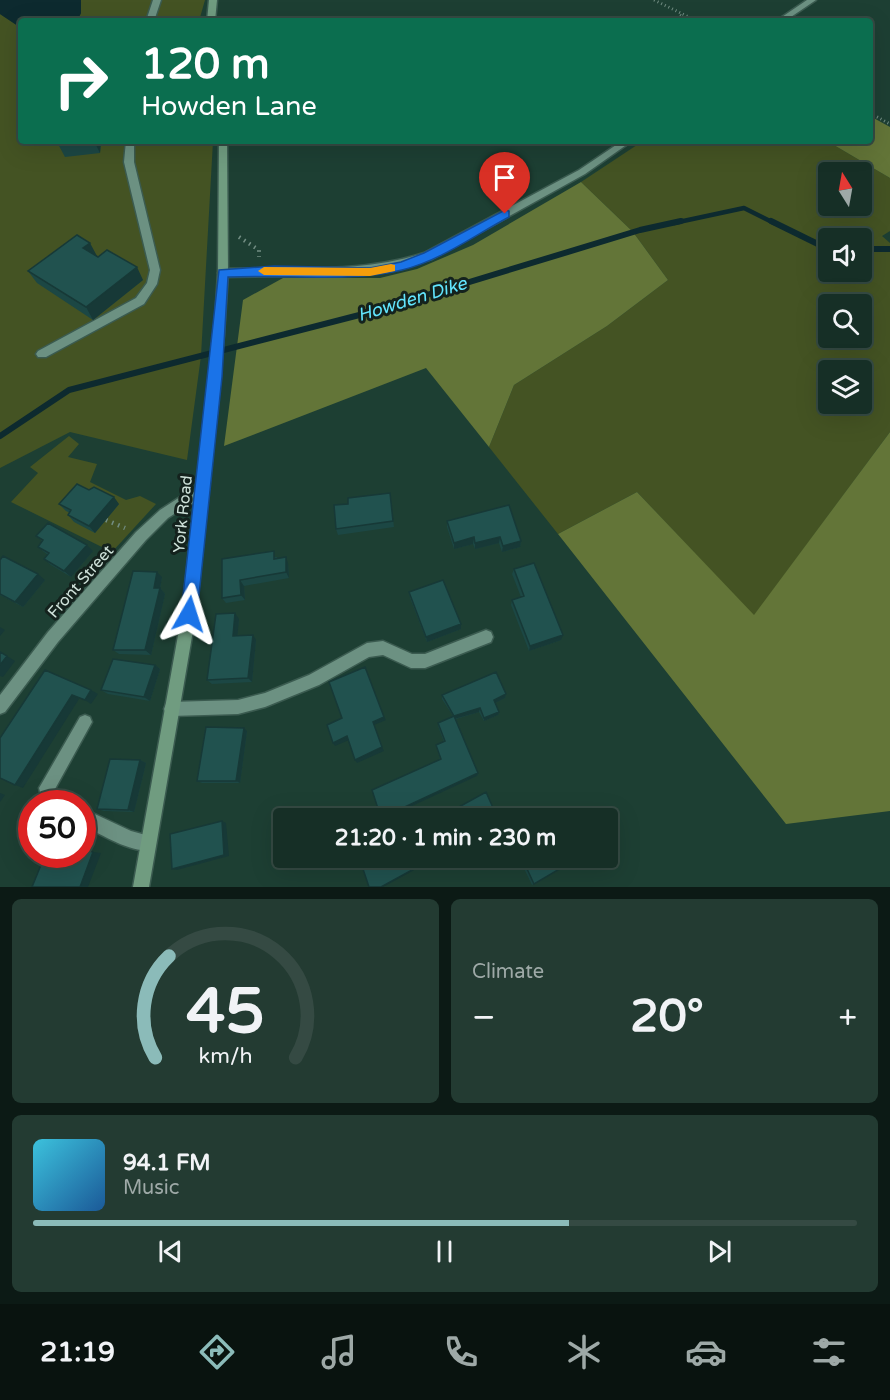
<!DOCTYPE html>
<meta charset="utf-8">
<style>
:root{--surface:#162f26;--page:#233b32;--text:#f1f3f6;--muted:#9ea9a7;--line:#354a43;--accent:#8bbbb9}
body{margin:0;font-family:"Varela Round",sans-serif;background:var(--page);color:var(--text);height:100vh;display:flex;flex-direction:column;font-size:22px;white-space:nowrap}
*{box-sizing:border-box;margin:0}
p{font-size:20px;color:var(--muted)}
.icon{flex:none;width:33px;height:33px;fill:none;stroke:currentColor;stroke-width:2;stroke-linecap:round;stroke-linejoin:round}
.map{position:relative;height:887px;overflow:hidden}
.details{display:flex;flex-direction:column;gap:12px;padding:12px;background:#0c1a15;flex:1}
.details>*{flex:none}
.guide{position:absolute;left:18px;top:18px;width:855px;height:126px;border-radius:6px;box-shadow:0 6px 24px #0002,0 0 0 2px var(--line);background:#0b6e4f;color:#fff;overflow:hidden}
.needle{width:39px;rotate:349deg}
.fabs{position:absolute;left:818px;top:162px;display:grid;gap:12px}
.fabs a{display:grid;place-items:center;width:54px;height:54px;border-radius:6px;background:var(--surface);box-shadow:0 6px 24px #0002,0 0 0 2px var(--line);font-size:30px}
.speed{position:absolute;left:18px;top:790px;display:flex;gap:12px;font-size:30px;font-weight:700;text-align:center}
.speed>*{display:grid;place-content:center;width:78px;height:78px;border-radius:50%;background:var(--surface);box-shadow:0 6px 24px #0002,0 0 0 2px var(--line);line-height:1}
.speed .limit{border:9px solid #d22;background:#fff;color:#111}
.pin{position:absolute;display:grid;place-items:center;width:51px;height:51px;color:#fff;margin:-62px -26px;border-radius:50% 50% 50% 0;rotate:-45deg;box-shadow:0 0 6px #0007}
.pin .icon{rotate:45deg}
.me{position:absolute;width:66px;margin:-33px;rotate:6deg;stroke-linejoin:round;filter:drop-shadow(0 0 4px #0008)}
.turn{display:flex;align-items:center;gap:21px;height:126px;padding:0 24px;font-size:27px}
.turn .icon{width:78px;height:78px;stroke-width:2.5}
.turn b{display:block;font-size:42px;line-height:51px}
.big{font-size:45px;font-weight:700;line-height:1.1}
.details .tile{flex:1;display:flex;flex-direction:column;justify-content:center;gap:9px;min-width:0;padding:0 21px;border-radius:9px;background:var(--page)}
.details .dial{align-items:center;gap:0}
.dial svg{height:156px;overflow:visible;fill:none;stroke:var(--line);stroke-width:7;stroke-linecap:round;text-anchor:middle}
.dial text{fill:var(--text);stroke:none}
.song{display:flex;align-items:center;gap:18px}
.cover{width:72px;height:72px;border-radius:9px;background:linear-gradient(135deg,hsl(190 70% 55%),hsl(210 70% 35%))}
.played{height:6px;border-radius:3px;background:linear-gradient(90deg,var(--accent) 65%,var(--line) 65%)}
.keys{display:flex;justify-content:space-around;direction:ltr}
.heat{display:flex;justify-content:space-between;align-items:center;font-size:33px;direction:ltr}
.details .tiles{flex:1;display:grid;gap:12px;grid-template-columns:1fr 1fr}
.tile:last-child{grid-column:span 2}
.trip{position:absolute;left:273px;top:808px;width:345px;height:60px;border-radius:6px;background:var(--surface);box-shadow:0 6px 24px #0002,0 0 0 2px var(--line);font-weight:700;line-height:60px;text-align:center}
.tab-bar{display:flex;height:96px;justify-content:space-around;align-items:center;background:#09130f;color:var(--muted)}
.tab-bar .icon{width:42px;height:42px}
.tab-bar .current{color:var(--accent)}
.tab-bar b{font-size:27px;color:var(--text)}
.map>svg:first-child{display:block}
.green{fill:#445323;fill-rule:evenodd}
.forest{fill:#637538}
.water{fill:#0d2a2f}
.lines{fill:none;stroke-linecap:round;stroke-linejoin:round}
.stream-far1{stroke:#0d2a2f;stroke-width:4.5}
.stream{stroke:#0d2a2f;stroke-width:6}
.service-casing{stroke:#3b5b50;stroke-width:3}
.minor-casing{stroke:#3b5b50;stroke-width:3}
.secondary-casing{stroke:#3b5b50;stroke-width:3}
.path-far2{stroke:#738e84;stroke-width:3;stroke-dasharray:1 3;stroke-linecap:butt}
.path-far1{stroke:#738e84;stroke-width:4;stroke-dasharray:1.5 4.5;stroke-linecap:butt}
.path{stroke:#738e84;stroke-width:4.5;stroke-dasharray:1.5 5;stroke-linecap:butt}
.service{fill:#6c9182;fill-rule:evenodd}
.minor{fill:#6c9182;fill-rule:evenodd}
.secondary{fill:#709c80;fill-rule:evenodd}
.wall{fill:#1c4744}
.shaded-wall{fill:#173937}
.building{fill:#21524f;stroke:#173937;stroke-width:1.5}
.route{fill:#1a73e8;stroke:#114b97;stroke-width:1.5}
.slow{fill:#f59e0b}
.labels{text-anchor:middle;stroke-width:6;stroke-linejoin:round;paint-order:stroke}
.street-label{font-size:16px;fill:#cfe2da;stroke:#14221d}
.water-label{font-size:18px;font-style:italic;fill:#62e6fe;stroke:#14221d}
</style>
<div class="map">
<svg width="890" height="887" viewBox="0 0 890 887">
<rect width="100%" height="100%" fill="#1d3f33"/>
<!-- green -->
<path class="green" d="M81 0H205L199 21H77L81 13Z
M0 14 21 28V141H213L201 356 187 460 70 432 0 468Z
M643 141H827L890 178V231L882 236 890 243V432L754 616 637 492 558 534 489 447 514 385 607 326 668 280 633 232 581 182ZM828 172H861V206H828ZM828 238H861V272H828ZM828 304H861V338H828ZM828 370H861V404H828Z
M69 436 79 444 68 457 97 464 90 482 126 500 140 496 156 504 112 552 11 502 38 473 30 467Z"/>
<!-- forest -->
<path class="forest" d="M870 116 890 127V178L827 141H870Z
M581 182 633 232 668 280 607 326 514 385 489 447 426 368 224 446 243 300 283 278H380L417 269 473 245Z
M890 432V811L786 824 558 534 637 492 754 615Z"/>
<!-- water -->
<path class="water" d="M0 0H81V13L77 21H21V28L0 14Z"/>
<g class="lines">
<!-- stream-far1 -->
<path class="stream-far1" d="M674 223 744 208 774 223"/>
<!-- stream -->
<path class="stream" d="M771 221 828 249
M861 249H890
M0 436 69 390 371 312 640 230 681 221"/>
<!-- service casing -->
<g class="service-casing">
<path id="service" d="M153 0H161L154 21H146Z
M126 141H134V162L160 270 157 284 144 304 46 357H38L36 354 38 351 136 298 147 283 150 270 124 162Z
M85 715 90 717 92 722 55 789 56 794 65 798 67 804H43L39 788 42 783 80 717Z
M82 808 131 831 153 837 155 843 153 849C135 856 99 833 82 825Z"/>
</g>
<!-- minor casing -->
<g class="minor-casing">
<path id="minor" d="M807 0H816L785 21H776Z
M622 141H632L585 174 432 259 403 267 353 275 223 277 218 273 223 269C291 267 359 274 424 253L579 170Z
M202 489 206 491 208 495 206 499 188 505 168 518 146 540 58 642 5 712 0 714V695L48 632 136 532 160 510 180 497Z
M486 630 491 632 493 637 491 642 425 668H411L383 655 369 657 319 685 265 707 238 714 171 716 166 714 164 709 166 704 171 702 238 700 265 693 309 675 367 643 383 641 412 654H425Z"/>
</g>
<!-- secondary casing -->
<g class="secondary-casing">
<path id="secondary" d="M209 0H217L215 21H207Z
M219 141H227L228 273 224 335 196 613 149 887H133L182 613 214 335 218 273Z"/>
</g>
<!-- path-far2 -->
<path class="path-far2" d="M654 0 697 21
M680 15 689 21
M870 113 890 124"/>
<!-- path-far1 -->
<path class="path-far1" d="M239 237 259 250V257"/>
<!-- path -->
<path class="path" d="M106 520 125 528"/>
<!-- service -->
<use href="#service" class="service"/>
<!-- minor -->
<use href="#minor" class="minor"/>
<!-- secondary -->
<use href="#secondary" class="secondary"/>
</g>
<!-- wall -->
<path class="wall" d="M59 141H101L100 153 65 157 58 144Z
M96 256 143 280 93 320 37 283 28 271Z
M390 493 394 527 338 535 336 529 348 504Z
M59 504H119L95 533 74 522 68 515 70 513 66 511Z
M447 521 521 541 520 547 502 552 499 543 475 549 473 544 454 549 447 527Z
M36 536 93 551 71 577 51 565 44 559 48 555 38 547 42 541Z
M277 557V559L288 563 289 578 244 586 245 600 226 603 222 598V559Z
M0 560 45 580 23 607 0 595Z
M514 569 561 640 529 651 511 605 512 600 521 597 512 574Z
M162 577 160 588 165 594 151 655 119 654 113 650Z
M409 592 461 624V629L427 642 410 598Z
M239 619 237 635 256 640 252 682 212 684 207 680Z
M155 665 160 669 150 701 108 694 101 690Z
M506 694 505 698 495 703 499 712 498 715 484 721 479 712 456 719 478 773 477 776 440 759 436 745 444 742 438 726V723L453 716 442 699V695Z
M247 731 240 783H202L197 781Z
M140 760 146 763 134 812 104 811 97 809Z
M519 858H574L532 885Z"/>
<!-- shaded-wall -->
<path class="shaded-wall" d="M94 141H101L100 153Z
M90 243 97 256 90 261 83 248Z
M137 267 143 280 93 320 86 307Z
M114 497 119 504 95 533 89 526Z
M474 537 473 544 454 549V543Z
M500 537 499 543 475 549V543Z
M521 541 520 547 502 552 503 546Z
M87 545 93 551 71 577 64 571Z
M286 557 288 563 289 578 286 572Z
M157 572 162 577 160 588 165 594 151 655 145 650 154 588Z
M38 574 45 580 23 607 15 602Z
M240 580 244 586 245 600 241 595Z
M235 613 239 619 237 640 233 636Z
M461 624V629L427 642 426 637Z
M0 627 5 630 0 636Z
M253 635 256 640 252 682 248 678Z
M563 635 561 640 529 651 530 646Z
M7 656 15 661 3 677 0 676V665Z
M155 665 160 669 150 701 144 697Z
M91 690 98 694 91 704 85 700Z
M506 694 505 698 493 704 494 700Z
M72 695 79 699 23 788 15 785Z
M480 708 479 712 454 719V716Z
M499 712 498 715 484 721V718Z
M384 717 386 720 374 725 373 722Z
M244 728 247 731 240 783 236 781Z
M347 736 349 740 335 746 333 743Z
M382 747 384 751 357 763 355 760Z
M140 760 146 763 134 812 128 810Z
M478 773 477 776 384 819 381 818Z
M0 793 5 795 0 802Z
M222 821 226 823 229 856 177 870 172 869Z
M93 852 101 853 88 887H80Z
M434 858H436L383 887H381Z"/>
<!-- building -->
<path class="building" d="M59 141H84L58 144Z
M77 235 90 243 83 248 98 257 107 250 137 267 86 307 28 271Z
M77 484 89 490 94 487 114 497 89 526 68 515 71 510 59 504Z
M390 493 393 521 336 529 334 505 348 504V498Z
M509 505 521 541 503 546 500 537 475 543 474 537 454 543 447 521Z
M48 523 87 545 64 571 44 559 49 553 38 547 43 540 36 536Z
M274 551V559L286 557V572L240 580 241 595 222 598V559Z
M3 556 38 574 15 602 0 594V560Z
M534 563 563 635 530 646 512 600 524 596 514 569Z
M133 571 157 572 154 588H160L145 650H113Z
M443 580 461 624 426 637 409 592Z
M235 613 233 636 253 635 248 678 207 680 216 614Z
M0 652 7 656 0 665Z
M113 659 155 665 144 697 101 690Z
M365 667 384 717 373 722 382 747 355 760 347 736 333 743 327 725 342 718 329 682Z
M45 670 91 690 85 700 72 695 15 785 0 778V738Z
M496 672 506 694 494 700 499 712 484 718 480 708 454 716 442 695Z
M454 716 478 773 381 818 372 790 441 759 436 745 445 741 438 723Z
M206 727 244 728 236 781H197Z
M110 759 140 760 128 810 97 809Z
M486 792 498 819H437Z
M550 813 553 819H539Z
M222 821 224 855 172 869 170 834Z
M82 849 93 852 80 887H32L45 855H82Z
M364 858H434L381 887H369L360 860Z
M522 858H574L575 860 534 884Z"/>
<!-- route -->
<path class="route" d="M505 210 509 211V217C475 235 440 261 402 270 350 283 284 274 228 277L222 377 197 614 195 619 189 621 184 619 181 614 219 270 274 266 370 268 401 262 424 253Z"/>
<!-- slow -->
<path class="slow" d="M391 264 395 265V271L370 276 264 275 258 271 264 267 370 268Z"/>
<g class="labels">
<!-- street labels -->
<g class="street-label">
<text transform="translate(182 514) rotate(-84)" y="6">York Road</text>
<text transform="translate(80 581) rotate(-49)" y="6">Front Street</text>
</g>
<!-- water labels -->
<g class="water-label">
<text transform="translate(412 299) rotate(-17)" y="6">Howden Dike</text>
</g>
</g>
</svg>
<div class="fabs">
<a><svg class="needle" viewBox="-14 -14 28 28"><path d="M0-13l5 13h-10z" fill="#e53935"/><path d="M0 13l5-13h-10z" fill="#9ea9a7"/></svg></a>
<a><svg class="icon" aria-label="sound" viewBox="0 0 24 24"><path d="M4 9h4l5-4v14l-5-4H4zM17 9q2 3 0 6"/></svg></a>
<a><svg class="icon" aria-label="search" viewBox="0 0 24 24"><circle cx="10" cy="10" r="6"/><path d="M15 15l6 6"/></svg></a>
<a><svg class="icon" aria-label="layers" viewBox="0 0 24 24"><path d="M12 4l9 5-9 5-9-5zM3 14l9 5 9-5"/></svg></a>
</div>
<div class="speed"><div class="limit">50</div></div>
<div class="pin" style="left:505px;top:214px;background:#d93025"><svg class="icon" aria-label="arrive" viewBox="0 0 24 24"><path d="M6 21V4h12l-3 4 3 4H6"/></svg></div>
<svg class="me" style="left:189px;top:614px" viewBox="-20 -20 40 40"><path d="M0-17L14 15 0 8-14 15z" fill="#1a73e8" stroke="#fff" stroke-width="4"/></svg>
<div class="trip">21:20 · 1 min · 230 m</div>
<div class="guide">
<div class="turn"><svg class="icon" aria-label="right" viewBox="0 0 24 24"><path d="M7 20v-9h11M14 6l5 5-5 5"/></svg><div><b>120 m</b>Howden Lane</div></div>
</div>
</div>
<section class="details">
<div class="tiles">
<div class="tile dial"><svg viewBox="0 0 100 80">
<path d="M14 69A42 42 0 1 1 86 69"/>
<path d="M14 69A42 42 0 0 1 21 17" stroke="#8bbbb9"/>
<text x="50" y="56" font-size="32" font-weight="700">45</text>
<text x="50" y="72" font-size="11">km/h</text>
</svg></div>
<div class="tile"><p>Climate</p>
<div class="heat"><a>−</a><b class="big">20°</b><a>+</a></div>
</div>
<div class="tile">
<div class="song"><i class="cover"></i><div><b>94.1 FM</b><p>Music</p></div></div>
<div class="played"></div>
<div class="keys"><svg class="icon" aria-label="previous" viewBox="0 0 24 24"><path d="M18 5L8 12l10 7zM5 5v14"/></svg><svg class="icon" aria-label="pause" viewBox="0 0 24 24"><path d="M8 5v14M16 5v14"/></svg><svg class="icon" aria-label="next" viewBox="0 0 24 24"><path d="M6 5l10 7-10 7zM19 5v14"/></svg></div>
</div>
</div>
</section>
<nav class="tab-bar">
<b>21:19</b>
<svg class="icon current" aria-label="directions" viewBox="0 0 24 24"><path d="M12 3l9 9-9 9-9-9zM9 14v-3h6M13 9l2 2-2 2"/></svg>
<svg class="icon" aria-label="music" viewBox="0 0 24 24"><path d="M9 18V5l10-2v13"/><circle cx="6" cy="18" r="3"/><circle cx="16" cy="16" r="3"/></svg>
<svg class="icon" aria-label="phone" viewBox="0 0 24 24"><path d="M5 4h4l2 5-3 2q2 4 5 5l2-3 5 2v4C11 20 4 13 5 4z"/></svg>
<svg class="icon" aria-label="climate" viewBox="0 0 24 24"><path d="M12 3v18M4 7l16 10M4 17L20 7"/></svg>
<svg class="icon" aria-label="car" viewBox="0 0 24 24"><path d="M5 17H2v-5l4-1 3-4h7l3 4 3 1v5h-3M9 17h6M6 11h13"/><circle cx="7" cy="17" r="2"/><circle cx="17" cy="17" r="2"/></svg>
<svg class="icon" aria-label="filters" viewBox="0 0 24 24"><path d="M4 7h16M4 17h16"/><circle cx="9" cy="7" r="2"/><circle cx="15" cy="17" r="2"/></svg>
</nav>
